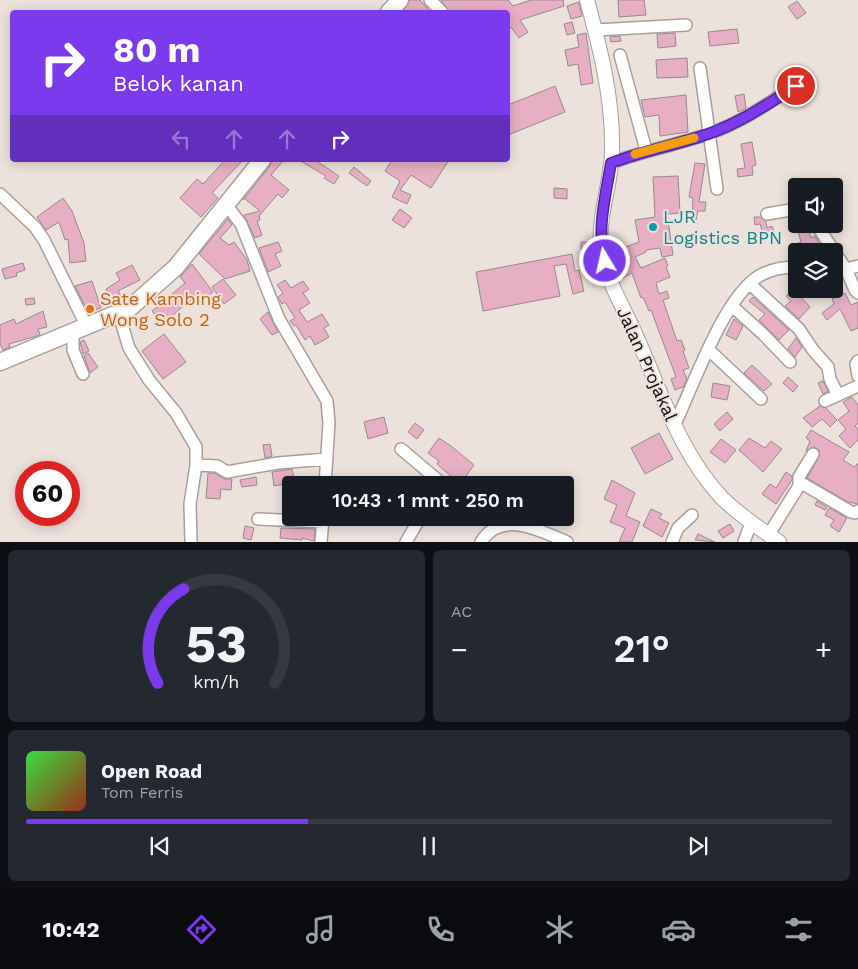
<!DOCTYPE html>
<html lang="id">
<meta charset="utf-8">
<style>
:root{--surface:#171b24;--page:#242831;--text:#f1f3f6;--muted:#9ea1a6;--line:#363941;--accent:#7c3aed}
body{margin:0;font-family:"Work Sans",sans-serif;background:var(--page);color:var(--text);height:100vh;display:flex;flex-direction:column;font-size:19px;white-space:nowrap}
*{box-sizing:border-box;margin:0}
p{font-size:16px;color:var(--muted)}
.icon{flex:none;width:28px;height:28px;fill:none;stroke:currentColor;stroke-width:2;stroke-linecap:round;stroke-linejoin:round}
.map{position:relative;height:542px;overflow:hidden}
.panel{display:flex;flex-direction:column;gap:8px;padding:8px;background:#0d0f14;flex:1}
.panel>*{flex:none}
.top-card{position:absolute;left:10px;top:10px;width:500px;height:152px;border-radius:5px;box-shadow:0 2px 12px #0003;background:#7c3aed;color:#fff;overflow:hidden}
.controls{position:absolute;left:788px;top:178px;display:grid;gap:10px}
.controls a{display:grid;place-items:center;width:55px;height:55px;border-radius:5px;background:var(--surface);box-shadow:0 2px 12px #0003;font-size:25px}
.speed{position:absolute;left:15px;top:461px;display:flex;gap:10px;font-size:25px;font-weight:700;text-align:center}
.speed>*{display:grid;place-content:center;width:65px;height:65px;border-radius:50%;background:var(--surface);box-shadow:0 2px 12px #0003;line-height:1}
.speed .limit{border:8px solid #d22;background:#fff;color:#111}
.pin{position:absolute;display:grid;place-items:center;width:42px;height:42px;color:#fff;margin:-21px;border:2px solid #fff;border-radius:50%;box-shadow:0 1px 5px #0007}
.me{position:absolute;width:55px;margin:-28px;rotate:351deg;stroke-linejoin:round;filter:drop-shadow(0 0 4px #0008)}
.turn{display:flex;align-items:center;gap:18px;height:105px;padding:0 20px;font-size:22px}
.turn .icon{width:65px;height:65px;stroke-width:2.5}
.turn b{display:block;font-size:35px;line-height:42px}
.lanes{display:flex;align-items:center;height:48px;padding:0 20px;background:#0003;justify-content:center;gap:25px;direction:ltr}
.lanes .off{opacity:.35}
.big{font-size:38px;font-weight:600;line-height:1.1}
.panel .card{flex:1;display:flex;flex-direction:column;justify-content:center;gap:8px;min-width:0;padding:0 18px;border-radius:8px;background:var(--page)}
.panel .dial{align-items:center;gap:0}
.dial svg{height:130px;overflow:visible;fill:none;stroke:var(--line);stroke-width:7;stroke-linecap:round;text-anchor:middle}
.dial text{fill:var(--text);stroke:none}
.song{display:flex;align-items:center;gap:15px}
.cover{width:60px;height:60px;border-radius:8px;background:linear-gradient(135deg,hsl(120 70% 55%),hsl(10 70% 35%))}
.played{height:5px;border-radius:2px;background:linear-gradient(90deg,var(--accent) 35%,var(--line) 35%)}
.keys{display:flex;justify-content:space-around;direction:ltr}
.heat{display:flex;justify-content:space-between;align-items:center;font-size:28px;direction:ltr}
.panel .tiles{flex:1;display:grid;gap:8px;grid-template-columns:1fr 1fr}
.card:last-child{grid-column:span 2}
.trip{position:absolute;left:282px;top:476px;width:292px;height:50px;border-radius:5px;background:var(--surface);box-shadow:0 2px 12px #0003;font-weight:600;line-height:50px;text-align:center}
.tabs{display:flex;height:80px;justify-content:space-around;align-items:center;background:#090b0e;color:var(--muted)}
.tabs .icon{width:35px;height:35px}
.tabs .current{color:var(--accent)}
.tabs b{font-size:22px;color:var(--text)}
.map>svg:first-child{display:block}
.building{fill:#e8afc4;stroke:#958a8d}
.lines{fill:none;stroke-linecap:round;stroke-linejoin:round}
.minor-casing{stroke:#a99f9a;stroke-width:14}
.major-casing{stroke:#a99f9a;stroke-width:16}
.highway-casing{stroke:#a99f9a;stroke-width:19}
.minor{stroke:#fff;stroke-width:11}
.major{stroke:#fff;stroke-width:14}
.highway{stroke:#fff;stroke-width:16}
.route-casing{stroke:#51269a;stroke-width:12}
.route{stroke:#7c3aed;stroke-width:9}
.slow{stroke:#f59e0b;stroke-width:9}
.culture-dot{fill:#0f9aa8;stroke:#ece1db;stroke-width:2}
.food-dot{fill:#e8710a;stroke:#ece1db;stroke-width:2}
.labels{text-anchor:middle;stroke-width:4;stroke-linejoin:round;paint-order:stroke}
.culture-label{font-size:18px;fill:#0d838f;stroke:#ece1db;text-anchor:start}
.food-label{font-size:18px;fill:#c56008;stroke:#ece1db;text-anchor:start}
.street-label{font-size:18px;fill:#120e0d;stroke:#ece1db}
</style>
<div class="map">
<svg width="858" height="542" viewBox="0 0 858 542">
<rect width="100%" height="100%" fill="#ece1db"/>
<!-- building -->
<path class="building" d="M410 0H420L430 12H402Z
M441 0H508L513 6 531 0H563L564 6 520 20 528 32 519 38 511 27 508 30V12H449Z
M618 0H644L646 15 619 17Z
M797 1 806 13 797 19 788 7Z
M579 2 582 16 571 19 567 6Z
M572 22 575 33 567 35 564 24Z
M737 29 739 43 710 46 708 32Z
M586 33 593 83 581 85 578 64 568 66 565 50 579 47 577 35Z
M675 33 676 46 658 48 657 34Z
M620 36 621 41 611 42 610 37Z
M687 58 688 77 657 78 656 60Z
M555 86 565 112 508 135V105Z
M744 94 746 108 738 112 735 96Z
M686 95 688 132 660 136 659 115 645 117 641 100Z
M752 142 756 165 752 166 753 175 738 177 737 169 745 168 741 144Z
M225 160H243L212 193 218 198 201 217 180 198 197 179 203 184Z
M272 160H284L271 175 289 190 282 198 278 194 259 216 260 220 257 221 262 235 255 238 244 215 260 211 244 198 243 200 270 166Z
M299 160H315L339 176 334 184 324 178 326 176Z
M392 160H449L431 188 411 175 400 190 411 195 407 204 392 197 400 181 385 171Z
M695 163 705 164 699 202H706L705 211H698L696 220 692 219 693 198 689 197Z
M354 167 371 181 367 186 349 173Z
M678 176 680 213 667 214 673 255 662 257 660 248 646 250V252L635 257 641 268 665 258 668 266 666 267 670 277 656 283 659 294 667 291 669 298 663 300 677 341 681 340 685 350 683 351 689 368 683 370 687 379 683 387 675 390 671 379 676 377 651 310 649 311 643 297 641 298 632 273 621 279 616 268 619 266 613 252 639 242 635 220 655 217 653 177Z
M554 188 567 189V199L554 198Z
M63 198 72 211 84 243 86 261 70 263 68 239 65 240 59 222 46 230 37 217Z
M400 209 412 218 404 228 392 220Z
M754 217H760L766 221 767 228 772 226 775 234 768 236V239L765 240 760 224 755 225Z
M228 219 232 225 220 238 229 245 234 242 247 260 250 271 225 279 199 254Z
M796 224H807L811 238 815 236 823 251H799L796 244 801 242Z
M278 242 282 251 275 254 281 266 268 272 259 248Z
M581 242H591V249H581Z
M572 254 575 271 579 270 584 291 573 294 566 264 554 266 560 296 483 311 476 272Z
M23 263 25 270 16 273 17 276 5 279 2 269Z
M192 264 213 292 202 301 196 295 163 324 152 311 185 283 180 277Z
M132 265 140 280 118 291 122 298 114 302 106 289 120 280 116 273Z
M223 279 236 295 224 304 212 287Z
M285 280 291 288 303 281 309 289 303 293 310 303 299 310 307 322 322 314 329 325 324 328 329 337 315 345 310 336 305 340 296 325 294 326 290 321 295 318 285 302 282 304 278 297 283 293 277 285Z
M92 281 101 308 88 312 75 286Z
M791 291 797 297 799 295 810 307 799 319 785 306 791 301 786 296Z
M845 293 851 305 858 302V328L851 331 840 309 827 320 822 313 834 304 832 299Z
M753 297 789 330 779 340 759 320 765 314 749 301Z
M34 298 35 304 26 305 25 299Z
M43 311 47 327 38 329 40 335 9 344 10 347 3 350 0 344V325L14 319 16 324Z
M268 312 278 332 272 335 260 319Z
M734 319 743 326 736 340 726 335Z
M164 334 186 362 163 379 142 351Z
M796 338 802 347 795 357 788 349Z
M84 340 89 351 83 354 80 342Z
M88 353 98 367 90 373 84 356Z
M752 365 772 384 764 391 744 373Z
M788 377 798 386 793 392 783 383Z
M823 381 828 391 823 394 818 383Z
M713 383 730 386 727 400 711 397Z
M852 397 858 405V423L855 426 858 429V440L850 448 839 436 846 429 838 420 849 411 843 402Z
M820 406 826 408 837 420 830 427 822 419 812 427 803 418Z
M727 412 733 419 720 431 714 424Z
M384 417 388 433 368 439 364 422Z
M415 423 424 430 417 439 408 432Z
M811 430 849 452 843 460 854 467 858 463V504L848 502 807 478 820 455 819 450 814 447 806 451 810 441 806 438Z
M659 433 673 459 645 474 631 448Z
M439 438 451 446 474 465 460 484 437 464 439 461 428 453Z
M749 438 765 448 771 441 782 449 763 472 739 450Z
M721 439 736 450 725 463 710 452Z
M270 444 272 456 265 458 263 445Z
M292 469 294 478 284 480 285 484 274 486 272 472Z
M786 472 792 476V480L776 504 762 494 770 484 776 488Z
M208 473H215L224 479H232L231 490 221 489 220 499 206 498Z
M256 477 257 485 242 487 240 480Z
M612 480 635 493 626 516 640 522 632 542H619L625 528 610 522 617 505 604 499Z
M817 501 827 507 825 510 815 505Z
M829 508 847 518 839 532 830 526 834 520 825 515Z
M651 509 662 514 659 518 669 523 662 537 643 526Z
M730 524 734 531 723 538 718 531Z
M245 526 254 528 251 540 243 538Z
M281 528 315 529 314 541 302 538V540L280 538Z
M698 534 715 542 695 540Z"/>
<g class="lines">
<!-- minor casing -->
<g class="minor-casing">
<path id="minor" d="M430 0 442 12
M596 30 686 25
M620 55 646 150
M700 68 717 189
M611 163C643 151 676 145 708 134 740 123 768 104 796 85
M0 194 35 227 44 240 87 327
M225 203 241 224 279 319 327 401 329 423 325 485
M767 214 796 209
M816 224 846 269 858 266
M834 271 846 269 855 290 858 293
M750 284 799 329 813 350 828 367 830 379 838 395
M732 306 763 334 790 362
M119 315 129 348 149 380 176 413 196 447V465L190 504 191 542
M73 332V350L83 374
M708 349 761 399
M858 361 856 364 858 376
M825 401 858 386
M674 426C693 387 723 298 759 276 771 269 783 267 796 267
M401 449 439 481V485
M196 465 217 466 227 472 278 463 327 459
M799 486V477L813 454
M258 519 323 522
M769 534 799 486 803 484 851 512 855 513 858 511
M321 542 323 518
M406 542 420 518
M481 542C501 509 541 531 567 542
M672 542 678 528 692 515
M744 542 751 523"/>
</g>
<!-- major casing -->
<g class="major-casing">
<path id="major" d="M587 0C600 48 613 98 612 149 612 182 598 214 601 247 604 276 622 304 634 331 660 388 678 451 722 498 739 515 759 528 779 542"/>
</g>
<!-- highway casing -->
<g class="highway-casing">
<path id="highway" d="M389 12 400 0
M0 362 130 308 176 267 262 160"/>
</g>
<!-- minor -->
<use href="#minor" class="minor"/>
<!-- major -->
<use href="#major" class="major"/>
<!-- highway -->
<use href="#highway" class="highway"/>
</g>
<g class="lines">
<!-- route casing -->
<g class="route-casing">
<path id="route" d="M605 261C596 229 606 195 611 163 643 151 676 145 708 134 740 123 768 104 796 86"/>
</g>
<!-- route -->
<use href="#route" class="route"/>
<!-- slow -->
<path class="slow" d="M635 154 694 138"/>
</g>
<!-- markers -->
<circle class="culture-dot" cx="653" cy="227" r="5"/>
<circle class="food-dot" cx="90" cy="309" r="5"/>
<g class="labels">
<!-- culture labels -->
<g class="culture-label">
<text x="663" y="223">LJR<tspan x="663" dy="21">Logistics BPN</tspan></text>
</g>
<!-- food labels -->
<g class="food-label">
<text x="100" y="305">Sate Kambing<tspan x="100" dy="21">Wong Solo 2</tspan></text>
</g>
<!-- street labels -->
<g class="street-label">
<text transform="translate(647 364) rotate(66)" y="6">Jalan Projakal</text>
</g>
</g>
</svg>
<div class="controls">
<a><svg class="icon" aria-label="sound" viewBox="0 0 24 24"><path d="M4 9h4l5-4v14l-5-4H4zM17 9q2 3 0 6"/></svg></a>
<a><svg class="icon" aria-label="layers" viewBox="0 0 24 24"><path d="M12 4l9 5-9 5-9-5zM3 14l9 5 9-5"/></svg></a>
</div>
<div class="speed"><div class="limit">60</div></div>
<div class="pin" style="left:796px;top:86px;background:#d93025"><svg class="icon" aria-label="arrive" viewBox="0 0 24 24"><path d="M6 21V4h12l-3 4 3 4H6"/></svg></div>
<svg class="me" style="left:605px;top:261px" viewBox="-20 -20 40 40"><circle r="17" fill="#7c3aed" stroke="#fff" stroke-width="3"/><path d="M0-11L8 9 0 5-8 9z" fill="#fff"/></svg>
<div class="trip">10:43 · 1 mnt · 250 m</div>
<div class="top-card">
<div class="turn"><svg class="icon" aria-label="right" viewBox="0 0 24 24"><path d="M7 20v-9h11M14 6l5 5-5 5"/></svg><div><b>80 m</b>Belok kanan</div></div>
<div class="lanes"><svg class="icon off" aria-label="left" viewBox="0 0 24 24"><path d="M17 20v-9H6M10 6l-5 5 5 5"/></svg><svg class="icon off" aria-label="ahead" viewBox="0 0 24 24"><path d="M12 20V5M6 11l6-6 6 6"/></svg><svg class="icon off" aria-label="ahead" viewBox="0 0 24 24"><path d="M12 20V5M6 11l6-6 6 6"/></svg><svg class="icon" aria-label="right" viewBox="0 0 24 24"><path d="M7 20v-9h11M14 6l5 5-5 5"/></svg></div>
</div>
</div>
<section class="panel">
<div class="tiles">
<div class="card dial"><svg viewBox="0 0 100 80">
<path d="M14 69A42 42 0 1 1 86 69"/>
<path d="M14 69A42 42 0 0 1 30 11" stroke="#7c3aed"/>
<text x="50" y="56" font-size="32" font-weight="700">53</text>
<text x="50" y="72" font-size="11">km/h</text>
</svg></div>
<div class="card"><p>AC</p>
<div class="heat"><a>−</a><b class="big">21°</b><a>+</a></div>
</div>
<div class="card">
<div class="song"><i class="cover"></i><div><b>Open Road</b><p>Tom Ferris</p></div></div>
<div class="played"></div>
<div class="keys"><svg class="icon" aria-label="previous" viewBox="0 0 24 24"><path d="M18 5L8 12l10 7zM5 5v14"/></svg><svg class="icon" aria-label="pause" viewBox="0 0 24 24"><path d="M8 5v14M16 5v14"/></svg><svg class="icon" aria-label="next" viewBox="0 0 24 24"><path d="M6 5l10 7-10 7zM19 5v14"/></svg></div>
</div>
</div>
</section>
<nav class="tabs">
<b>10:42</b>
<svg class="icon current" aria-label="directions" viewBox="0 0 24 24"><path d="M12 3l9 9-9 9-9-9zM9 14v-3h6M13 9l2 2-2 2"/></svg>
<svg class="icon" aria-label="music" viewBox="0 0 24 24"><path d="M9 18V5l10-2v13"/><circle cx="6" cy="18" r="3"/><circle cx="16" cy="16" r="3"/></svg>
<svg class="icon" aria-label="phone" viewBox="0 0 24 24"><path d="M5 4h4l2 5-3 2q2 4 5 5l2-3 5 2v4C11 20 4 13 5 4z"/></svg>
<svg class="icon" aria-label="climate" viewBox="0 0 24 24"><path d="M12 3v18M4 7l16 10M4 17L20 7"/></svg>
<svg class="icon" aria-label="car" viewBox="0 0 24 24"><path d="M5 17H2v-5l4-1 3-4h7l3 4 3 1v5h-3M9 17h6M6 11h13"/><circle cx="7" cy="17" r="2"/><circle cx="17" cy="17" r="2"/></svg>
<svg class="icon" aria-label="filters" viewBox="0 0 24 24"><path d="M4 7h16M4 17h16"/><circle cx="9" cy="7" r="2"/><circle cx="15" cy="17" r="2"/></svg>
</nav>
